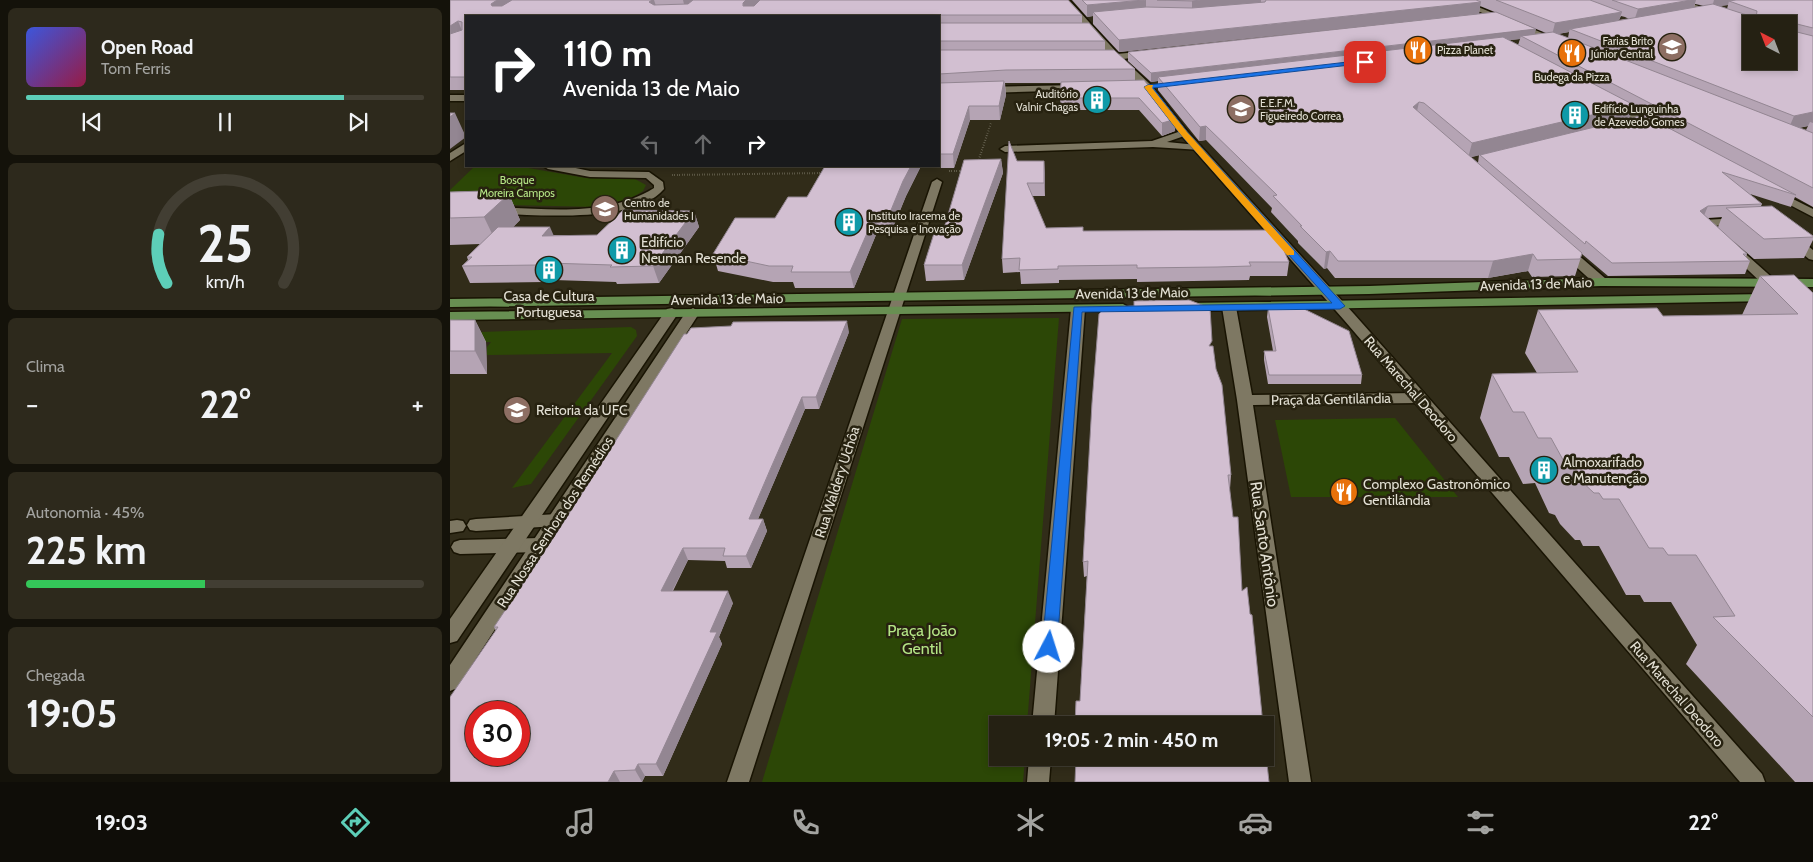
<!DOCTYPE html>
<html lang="pt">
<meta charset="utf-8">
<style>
:root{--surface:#252113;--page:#2d291c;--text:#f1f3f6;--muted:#a3a3a0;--line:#423e33;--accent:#5dceb8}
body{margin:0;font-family:Cabin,sans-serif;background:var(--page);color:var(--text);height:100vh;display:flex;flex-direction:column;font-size:19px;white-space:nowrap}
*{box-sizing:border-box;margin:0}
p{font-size:16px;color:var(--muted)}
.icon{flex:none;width:28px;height:28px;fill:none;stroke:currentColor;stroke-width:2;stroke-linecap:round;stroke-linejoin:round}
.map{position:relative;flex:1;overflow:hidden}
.panel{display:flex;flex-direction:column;gap:8px;padding:8px;background:#14120a;width:450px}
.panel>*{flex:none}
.banner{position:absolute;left:15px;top:15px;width:475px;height:152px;border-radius:0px;box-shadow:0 2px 8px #0003,0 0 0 1px var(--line);background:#202124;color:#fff;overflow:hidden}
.needle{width:32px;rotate:318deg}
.tools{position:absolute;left:1292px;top:15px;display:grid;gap:10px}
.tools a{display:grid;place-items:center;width:55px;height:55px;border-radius:0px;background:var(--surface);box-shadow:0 2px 8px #0003,0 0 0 1px var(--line);font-size:25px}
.speed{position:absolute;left:15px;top:701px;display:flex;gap:10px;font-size:25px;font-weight:700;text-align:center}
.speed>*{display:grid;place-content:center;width:65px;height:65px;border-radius:50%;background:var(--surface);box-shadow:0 2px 8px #0003,0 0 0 1px var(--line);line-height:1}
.speed .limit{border:8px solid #d22;background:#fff;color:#111}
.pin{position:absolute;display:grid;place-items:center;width:42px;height:42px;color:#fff;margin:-21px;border-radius:10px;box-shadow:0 2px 8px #0006}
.me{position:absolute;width:55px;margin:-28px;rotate:5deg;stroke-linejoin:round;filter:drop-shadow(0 0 4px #0008)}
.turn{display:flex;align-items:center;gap:18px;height:105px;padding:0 15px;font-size:22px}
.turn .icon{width:65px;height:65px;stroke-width:2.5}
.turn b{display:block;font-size:35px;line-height:42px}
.lanes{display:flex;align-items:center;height:48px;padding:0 15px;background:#0003;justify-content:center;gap:25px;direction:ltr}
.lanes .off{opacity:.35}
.big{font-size:38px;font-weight:700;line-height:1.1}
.panel .tile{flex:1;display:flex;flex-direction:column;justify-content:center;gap:8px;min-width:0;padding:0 18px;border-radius:8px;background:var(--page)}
.panel .dial{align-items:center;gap:0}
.dial svg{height:130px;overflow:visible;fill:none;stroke:var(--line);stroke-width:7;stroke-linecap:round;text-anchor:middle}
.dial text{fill:var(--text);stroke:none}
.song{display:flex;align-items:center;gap:15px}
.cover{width:60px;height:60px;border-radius:8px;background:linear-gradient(135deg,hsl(230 70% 55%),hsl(340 70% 35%))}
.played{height:5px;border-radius:2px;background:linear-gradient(90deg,var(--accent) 80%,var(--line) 80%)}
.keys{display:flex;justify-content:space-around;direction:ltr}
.heat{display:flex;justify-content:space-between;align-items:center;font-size:28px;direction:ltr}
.charge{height:8px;border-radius:4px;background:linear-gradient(90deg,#34c759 45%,var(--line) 0)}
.trip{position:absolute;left:539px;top:716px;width:285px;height:50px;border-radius:0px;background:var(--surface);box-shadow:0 2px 8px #0003,0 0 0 1px var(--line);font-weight:700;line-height:50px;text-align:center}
.tabs{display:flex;height:80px;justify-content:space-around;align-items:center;background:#0f0d08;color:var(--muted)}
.tabs .icon{width:35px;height:35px}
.tabs .on{color:var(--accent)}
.tabs b{font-size:22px;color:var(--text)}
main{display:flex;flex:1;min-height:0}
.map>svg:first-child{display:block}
.green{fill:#2c4706}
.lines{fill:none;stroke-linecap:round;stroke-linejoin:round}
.service-casing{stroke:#191403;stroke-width:3}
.minor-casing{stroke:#191403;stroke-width:3}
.tertiary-casing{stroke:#191403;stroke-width:3}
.primary-casing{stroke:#191403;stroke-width:3}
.path{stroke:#8b8777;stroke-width:2;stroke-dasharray:0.5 2;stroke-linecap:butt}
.service{fill:#7e7863;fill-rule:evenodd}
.minor{fill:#7e7863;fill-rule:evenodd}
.tertiary{fill:#7e7863;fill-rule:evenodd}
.primary{fill:#688f52;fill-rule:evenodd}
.wall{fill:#b5a4b4;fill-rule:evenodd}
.shaded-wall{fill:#938692}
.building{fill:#d2bfd1;stroke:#938692;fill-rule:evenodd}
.route{fill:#1a73e8;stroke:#114b97}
.slow{fill:#f59e0b}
.labels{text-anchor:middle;stroke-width:5;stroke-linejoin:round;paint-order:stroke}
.far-poi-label{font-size:11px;fill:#e3e0d4;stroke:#272210;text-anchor:start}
.far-park-label{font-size:11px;fill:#b5e686;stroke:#272210}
.poi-label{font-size:14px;fill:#e3e0d4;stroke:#272210;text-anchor:start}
.street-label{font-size:14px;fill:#e3e0d4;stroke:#272210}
.near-street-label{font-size:16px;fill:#e3e0d4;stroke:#272210}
.near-park-label{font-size:16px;fill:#b5e686;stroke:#272210}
</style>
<main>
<section class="panel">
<div class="tile">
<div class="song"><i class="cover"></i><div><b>Open Road</b><p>Tom Ferris</p></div></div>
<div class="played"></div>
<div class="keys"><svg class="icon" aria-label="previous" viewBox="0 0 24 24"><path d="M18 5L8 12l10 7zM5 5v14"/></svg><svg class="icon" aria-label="pause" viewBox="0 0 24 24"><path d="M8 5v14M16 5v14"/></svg><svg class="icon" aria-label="next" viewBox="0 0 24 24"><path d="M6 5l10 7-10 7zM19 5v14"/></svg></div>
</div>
<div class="tile dial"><svg viewBox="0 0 100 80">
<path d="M14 69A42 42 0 1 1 86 69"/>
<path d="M14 69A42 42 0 0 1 9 39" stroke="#5dceb8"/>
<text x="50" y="56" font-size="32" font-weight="700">25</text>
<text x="50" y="72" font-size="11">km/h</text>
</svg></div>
<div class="tile"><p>Clima</p>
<div class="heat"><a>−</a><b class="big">22°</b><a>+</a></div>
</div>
<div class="tile"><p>Autonomia · 45%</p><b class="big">225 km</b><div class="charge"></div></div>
<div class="tile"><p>Chegada</p><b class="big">19:05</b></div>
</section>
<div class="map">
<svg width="1363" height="782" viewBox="0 0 1363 782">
<rect width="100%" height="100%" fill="#312c19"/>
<!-- green -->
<path class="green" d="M25 166H67L136 178 185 179 196 185 193 191 180 199 149 207 4 204 0 199V190Z
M609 318 577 725H548V758H575L573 782H312L452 319Z
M181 327 186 330 187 336 81 484 62 488 162 353 37 355V347L41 342H9L0 333Z
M945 418 1008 497H841L825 420Z"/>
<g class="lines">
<!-- service casing -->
<g class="service-casing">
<path id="service" d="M697 51 701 53 700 55 667 60 663 57 667 54Z
M734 130 737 131V135L717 142 747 145 751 146V150L703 147 555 152 550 149 555 146 702 141Z
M16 143V151L0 161V153Z
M93 166H116L140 171 199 172 213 182 214 189C189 219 113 216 77 215 65 214 53 215 42 212L40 210 42 208 46 207C99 209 157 217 204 188V185L196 178 140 177 98 169Z
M1289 218 1295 221 1293 223 1263 226 1266 229 1260 233 1256 231 1247 223 1253 220Z
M1343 236 1347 237 1363 250V260L1359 259 1339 243 1337 240 1339 237Z
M1285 247 1289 248 1326 281 1327 284 1326 287H1316L1281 254 1279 251 1281 248Z
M107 514 113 516 116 520 113 524 107 526 26 531 20 530 17 525 20 520 26 519Z
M7 520 13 521 16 526 13 531 0 533V521Z
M90 538 96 540 99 545 96 550 90 552 10 554 4 552 1 547 4 542 10 540Z"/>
</g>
<!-- minor casing -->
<g class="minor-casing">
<path id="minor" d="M1162 102 1207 125 1209 127 1207 129H1201L1159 107 1157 105Z
M487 179 492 182 299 782H277L482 182Z
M1325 190 1363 209V217L1321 195 1319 193Z
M1115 246 1119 247 1156 279 1157 282 1156 285H1146L1111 253 1109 250Z
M779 303 786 307 802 395 968 393 973 395 976 398 973 401 968 403 803 405 861 782H839L787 400 772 307Z
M628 305 635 309 604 725H582L621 309Z
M222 308 229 312 7 641 0 643V619L217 309Z
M243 308 250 312 7 688 0 691V665L236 312Z
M579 758H601L599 782H577Z"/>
</g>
<!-- tertiary casing -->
<g class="tertiary-casing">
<path id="tertiary" d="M611 0H619L670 56 701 85 737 131 904 314 1312 774 1315 782H1290L894 320 731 135 695 89 664 60Z
M1001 0H1011L1112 41 1105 43Z
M1220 0H1231L1302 24 1301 28Z
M630 85 634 88 633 90 535 93 530 90 535 87Z
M0 95H16V101H0Z"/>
</g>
<!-- primary casing -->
<g class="primary-casing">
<path id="primary" d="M1151 278 1363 279V287L1151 286 919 294 0 307V299L919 286Z
M1318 294 1325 298 1323 301 736 311 729 307 736 303Z
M673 304 680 308 678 311 0 320V312Z"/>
</g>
<!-- path -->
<path class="path" d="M528 162 541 123
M499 171H515
M222 175 375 173"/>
<!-- service -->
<use href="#service" class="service"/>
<!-- minor -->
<use href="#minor" class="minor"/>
<!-- tertiary -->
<use href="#tertiary" class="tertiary"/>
<!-- primary -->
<use href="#primary" class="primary"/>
</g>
<!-- wall -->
<path class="wall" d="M0 0H618L632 15V23L655 41V50L685 69V80L725 131 712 136 689 110H611L610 98 611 83H555L556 95 550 120H520L504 168H470L456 196 442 230H428L404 288H345L343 282H323L268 271 263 254 325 218 357 197 375 166H489V16H16V90H0Z
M622 0H1363V207L1345 197 1341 207 1300 194 1312 204 1311 206 1363 237V240L1354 258 1304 259 1282 240 1297 254 1296 257 1300 261 1295 274 1158 276 1132 254 1125 276 1082 277 1078 271 1038 278H885L877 268 874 269 848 243V241L821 212 822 208 756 140 749 141 708 90V81L701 82 678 61V52L1084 34 1096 33 1030 6 1029 14 669 52 643 24V16L637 17ZM1245 4 1255 6 1244 8ZM1278 5 1277 9 1269 6ZM1171 16 1175 17 1179 19 1169 20ZM1119 32 1118 38 1108 34ZM1070 39 1068 45 1059 40ZM1182 109 1193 115 1179 119ZM1358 126 1356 130 1349 128ZM1029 155 1028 163 1021 157ZM1272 217 1268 227 1258 218Z
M551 159 553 173 514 280 476 281 474 265 493 232Z
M567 161H594L595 196H582L596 228 633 231 839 262 837 276H800L799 280 687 282V279L609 280V283L571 284 570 272 553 273 552 259Z
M36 191 37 194H59L70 220 63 227 103 235H147L244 211 249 227 209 283 167 284 166 282 104 280 95 282 20 283 12 266 18 260 17 257 30 244 0 245V192Z
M1310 276 1363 293V782H1345L1236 664 1247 645 1221 602H1194L1190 595H1176L1149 546H1133L1130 540H1125L1110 524 1105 515 1099 513 1085 483 1073 484 1059 457H1049L1030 418 1042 374 1087 373 1075 353 1088 310 1213 316 1292 315Z
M818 308 912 375 911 384H818L814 360V351H823L817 317Z
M0 320H25L36 342 37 374H0Z
M399 332 369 409H355L324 482 308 519H313L317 531 301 568H277L275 561 238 560 223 591 283 603 269 637 272 644 213 776H195L192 782H0L46 631 44 627Z
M762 346 781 475 780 489 630 701 637 576 634 577 633 562Z"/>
<!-- shaded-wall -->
<path class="shaded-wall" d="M47 0H70L45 16 41 4Z
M202 0H204L207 9 199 2Z
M233 0H246L235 8Z
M296 0H311L296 16 293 3Z
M696 0V11L643 12V16L637 17V5Z
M751 0H811V6L742 12V1Z
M1241 0H1246L1243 10 1184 21 1188 9Z
M1264 0H1317L1279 1 1278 5 1262 7Z
M1031 2 1029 14 669 52V40Z
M1172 12 1168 23 1120 29 1119 32 1102 35 1105 23Z
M8 21 13 33 0 41V26Z
M1086 29 1084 37 1071 36 1070 39 711 81 708 77V81L701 82V73Z
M554 81 556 95 550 120 549 106Z
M969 102 966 116 963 107Z
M1184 105 1179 119 1018 158 1022 143Z
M519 106 520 120 504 168 503 154Z
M1363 112V123L1360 122 1358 126 1338 130 1344 116Z
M5 113 16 137 0 149V117Z
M726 119 725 131 712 136V123Z
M756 126V140L749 141 750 127Z
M551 159 553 173 514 280 512 265Z
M594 161 595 173V196L594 183Z
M461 166H470V168L456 196 442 230 439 215 453 181Z
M36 191 43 209 59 194 70 220 47 244 34 217 33 194Z
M1258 206 1253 218 1250 211Z
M244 211 249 227 209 283 203 266Z
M425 215 428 230 404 288 400 272Z
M100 227 107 243 92 236Z
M880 251 877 268 874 269 876 252Z
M1083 254 1078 271 1038 278 1043 261Z
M97 263 104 280 95 282 88 265Z
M25 320 36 342 37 374 25 351Z
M397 321 399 332 369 409 366 397Z
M352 397 355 409 303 531 299 519Z
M313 519 317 531 301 568 296 556Z
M233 548 238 560 216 603 211 591Z
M278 591 283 603 269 637 272 644 213 776 206 764 260 632Z
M188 764 195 776 192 782 185 770Z
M164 771 170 782H158Z"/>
<!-- building -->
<path class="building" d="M0 0H47L41 4 42 6H52L62 0H202L199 2 204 5 238 4 243 0H296L293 3V6H304L310 0H618L632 15H488L487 16H16V77H0V34L12 30V22L8 21 0 26Z
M632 0H694L637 5Z
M707 0H751L742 1Z
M816 0H1026L1031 2 669 40 643 12 696 7 742 8 815 2Z
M1046 0H1140L1172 12 1105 23Z
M1162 0H1241L1188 9Z
M1286 0H1363V28L1343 23V31L1363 36V112L1344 116 1120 29 1263 4 1306 18 1307 11 1279 1ZM1301 24H1339V61H1301Z
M1046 12 1086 29 701 73 678 52Z
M489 23H639L655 41H489Z
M1103 32 1363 133V188L1071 36Z
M1053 37 1184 105 1022 143 974 103 969 102 963 107 1132 253 1130 259 1087 260 1083 254 1043 261H888L880 251 876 252 850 226H852L823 196 827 195 756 126 750 127 708 77Z
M489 50H664L685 69 556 70 489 74Z
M694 80 726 119 712 123 689 98H610L611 82Z
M554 81 549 106H519L503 154H489V83Z
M0 113H5L0 117Z
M1194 115 1346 195 1272 172 1312 204 1258 206 1250 211 1297 254H1293L1300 261 1162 263 1136 241 1135 244 1030 155Z
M559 141 567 161H594V183H577L596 228 633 227V231L825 230 839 262H799L801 266 767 267 687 268V265L608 266V269L569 270 570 258 552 259Z
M551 159 512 265H474L486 227 493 232 514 160Z
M375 166H461L453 181 439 215H425L400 272H341L343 266H319L263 254 285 218H325L338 197H357Z
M36 191 33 194H59L34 217 0 218V192Z
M1322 206 1363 236V237L1314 239 1276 208Z
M173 210 244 211 203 266 160 267 162 265 97 263 88 265 12 266 22 257H17L48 227H100L92 236 147 235Z
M1344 275 1363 293V717L1263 617 1285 616 1246 555H1218L1213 548H1199L1169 499H1153L1149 493H1144L1128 478 1123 469 1117 467 1101 438H1088L1074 412H1063L1042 374 1128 372 1088 310 1207 308 1213 316 1348 314 1310 276Z
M739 300 760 308 762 341 759 346H763L766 369 772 385 781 475H778L783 517H788L792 591 797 587 800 614 802 615 813 725H625L626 701H630L638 561 633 562 642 403 649 314 656 307 684 306V301Z
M818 308H852L899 331 912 375H819L814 351H826Z
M0 320H25V351H0Z
M397 321 366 397H352L320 470 299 519H313L296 556H273L275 548H233L211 591H278L260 632H267L206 764H188L185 770 164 771 158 782H0V697L48 627H44L111 526 234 334H237L241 328 281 326 283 322ZM26 712H69V755H26Z
M815 745 819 782H625L626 758H815Z"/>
<!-- route -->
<path class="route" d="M915 60H917V63L703 88 737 132 895 306 890 309 632 312 607 647 605 651 599 653 594 651 592 647 624 307 882 303 731 135 694 87 698 85Z"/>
<!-- slow -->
<path class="slow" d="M698 85H703L702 88 737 132 844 251V255H837L731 135 694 87Z"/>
<!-- icons -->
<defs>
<g id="school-disc" transform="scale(1.4375)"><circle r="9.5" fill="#8d6e63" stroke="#272210"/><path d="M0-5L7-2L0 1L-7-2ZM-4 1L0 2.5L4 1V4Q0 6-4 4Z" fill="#fff"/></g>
<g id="restaurant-disc" transform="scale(1.4375)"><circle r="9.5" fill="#e8710a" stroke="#272210"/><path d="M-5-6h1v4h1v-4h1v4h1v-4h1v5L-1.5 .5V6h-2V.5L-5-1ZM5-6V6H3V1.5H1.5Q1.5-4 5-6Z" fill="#fff"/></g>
<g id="building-disc" transform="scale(1.4375)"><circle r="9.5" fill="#0f9aa8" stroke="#272210"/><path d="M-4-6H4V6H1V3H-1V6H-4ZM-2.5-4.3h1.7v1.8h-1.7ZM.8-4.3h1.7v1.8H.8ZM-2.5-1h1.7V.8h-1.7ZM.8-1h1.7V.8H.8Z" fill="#fff"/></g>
<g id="university-disc" transform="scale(1.4375)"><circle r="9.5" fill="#8d6e63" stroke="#272210"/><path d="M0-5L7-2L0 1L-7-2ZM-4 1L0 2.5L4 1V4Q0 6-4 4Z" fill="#fff"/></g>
</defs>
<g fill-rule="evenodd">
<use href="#school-disc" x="1222" y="47"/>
<use href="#restaurant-disc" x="968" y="50"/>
<use href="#restaurant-disc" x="1122" y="53"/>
<use href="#building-disc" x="647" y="100"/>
<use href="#school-disc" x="791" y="109"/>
<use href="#building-disc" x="1125" y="115"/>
<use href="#university-disc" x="155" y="209"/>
<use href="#building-disc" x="399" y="222"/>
<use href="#building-disc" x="172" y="250"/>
<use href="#building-disc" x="99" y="270"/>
<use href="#university-disc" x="67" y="410"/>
<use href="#building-disc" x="1094" y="470"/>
<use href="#restaurant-disc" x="894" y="492"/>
</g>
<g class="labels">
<!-- far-poi labels -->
<g class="far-poi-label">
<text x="1203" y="45" text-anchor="end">Farias Brito<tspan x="1203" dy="13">Júnior Central</tspan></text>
<text x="987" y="54">Pizza Planet</text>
<text x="1122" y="81" text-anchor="middle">Budega da Pizza</text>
<text x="628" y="98" text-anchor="end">Auditório<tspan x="628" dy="13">Valnir Chagas</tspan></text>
<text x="810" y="107">E.E.F.M.<tspan x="810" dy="13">Figueiredo Correa</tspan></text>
<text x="1144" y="113">Edifício Lunguinha<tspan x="1144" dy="13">de Azevedo Gomes</tspan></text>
<text x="174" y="207">Centro de<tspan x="174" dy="13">Humanidades I</tspan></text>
<text x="418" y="220">Instituto Iracema de<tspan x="418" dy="13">Pesquisa e Inovação</tspan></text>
</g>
<!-- far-park labels -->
<g class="far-park-label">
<text x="67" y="184">Bosque<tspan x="67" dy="13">Moreira Campos</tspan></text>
</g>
<!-- poi labels -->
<g class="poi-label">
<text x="191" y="247">Edifício<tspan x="191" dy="16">Neuman Resende</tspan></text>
<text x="99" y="301" text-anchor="middle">Casa de Cultura<tspan x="99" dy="16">Portuguesa</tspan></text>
<text x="86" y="415">Reitoria da UFC</text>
<text x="1113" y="467">Almoxarifado<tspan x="1113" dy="16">e Manutenção</tspan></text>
<text x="913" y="489">Complexo Gastronômico<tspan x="913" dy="16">Gentilândia</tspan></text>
</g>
<!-- street labels -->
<g class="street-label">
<text transform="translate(1086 284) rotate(-2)" y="5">Avenida 13 de Maio</text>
<text transform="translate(682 293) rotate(-1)" y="5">Avenida 13 de Maio</text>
<text transform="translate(277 299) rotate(-1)" y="5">Avenida 13 de Maio</text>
<text transform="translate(961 389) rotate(49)" y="5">Rua Marechal Deodoro</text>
<text transform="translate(881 399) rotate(-1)" y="5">Praça da Gentilândia</text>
<text transform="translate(387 482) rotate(-72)" y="5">Rua Waldery Uchôa</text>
<text transform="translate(105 522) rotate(-57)" y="5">Rua Nossa Senhora dos Remédios</text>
<text transform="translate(1227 694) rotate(49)" y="5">Rua Marechal Deodoro</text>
</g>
<!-- near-street labels -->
<g class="near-street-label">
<text transform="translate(815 544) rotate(82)" y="6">Rua Santo Antônio</text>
</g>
<!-- near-park labels -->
<g class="near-park-label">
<text x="472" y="636">Praça João<tspan x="472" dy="18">Gentil</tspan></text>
</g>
</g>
</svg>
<div class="tools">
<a><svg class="needle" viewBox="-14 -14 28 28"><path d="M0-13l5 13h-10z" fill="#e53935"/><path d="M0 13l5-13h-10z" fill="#a3a3a0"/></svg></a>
</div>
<div class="speed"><div class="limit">30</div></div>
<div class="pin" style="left:915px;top:62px;background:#d93025"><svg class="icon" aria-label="arrive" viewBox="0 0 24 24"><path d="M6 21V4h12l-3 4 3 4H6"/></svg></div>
<svg class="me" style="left:599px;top:647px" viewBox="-20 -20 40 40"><circle r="19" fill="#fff"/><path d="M0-13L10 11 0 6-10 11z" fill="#1a73e8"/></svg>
<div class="trip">19:05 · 2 min · 450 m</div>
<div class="banner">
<div class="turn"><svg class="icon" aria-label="right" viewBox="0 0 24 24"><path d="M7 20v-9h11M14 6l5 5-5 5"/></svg><div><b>110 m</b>Avenida 13 de Maio</div></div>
<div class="lanes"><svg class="icon off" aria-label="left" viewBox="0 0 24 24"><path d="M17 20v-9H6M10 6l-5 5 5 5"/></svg><svg class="icon off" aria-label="ahead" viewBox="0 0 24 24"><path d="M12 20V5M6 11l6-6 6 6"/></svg><svg class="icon" aria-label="right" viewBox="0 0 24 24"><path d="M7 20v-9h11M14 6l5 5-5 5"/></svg></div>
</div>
</div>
</main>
<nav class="tabs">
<b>19:03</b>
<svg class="icon on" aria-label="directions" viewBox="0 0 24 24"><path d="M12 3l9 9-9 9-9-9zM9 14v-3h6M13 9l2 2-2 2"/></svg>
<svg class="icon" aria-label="music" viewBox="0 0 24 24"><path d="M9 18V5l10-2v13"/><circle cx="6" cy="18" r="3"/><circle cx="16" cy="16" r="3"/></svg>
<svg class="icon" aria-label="phone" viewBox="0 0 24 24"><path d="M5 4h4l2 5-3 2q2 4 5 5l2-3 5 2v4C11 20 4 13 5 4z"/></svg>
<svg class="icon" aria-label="climate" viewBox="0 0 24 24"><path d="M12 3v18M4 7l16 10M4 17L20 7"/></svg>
<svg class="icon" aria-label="car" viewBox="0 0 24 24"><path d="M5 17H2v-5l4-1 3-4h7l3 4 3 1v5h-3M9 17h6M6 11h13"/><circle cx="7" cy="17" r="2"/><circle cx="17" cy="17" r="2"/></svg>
<svg class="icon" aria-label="filters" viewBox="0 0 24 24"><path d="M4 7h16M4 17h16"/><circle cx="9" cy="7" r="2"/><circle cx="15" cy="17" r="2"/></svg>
<b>22°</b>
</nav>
